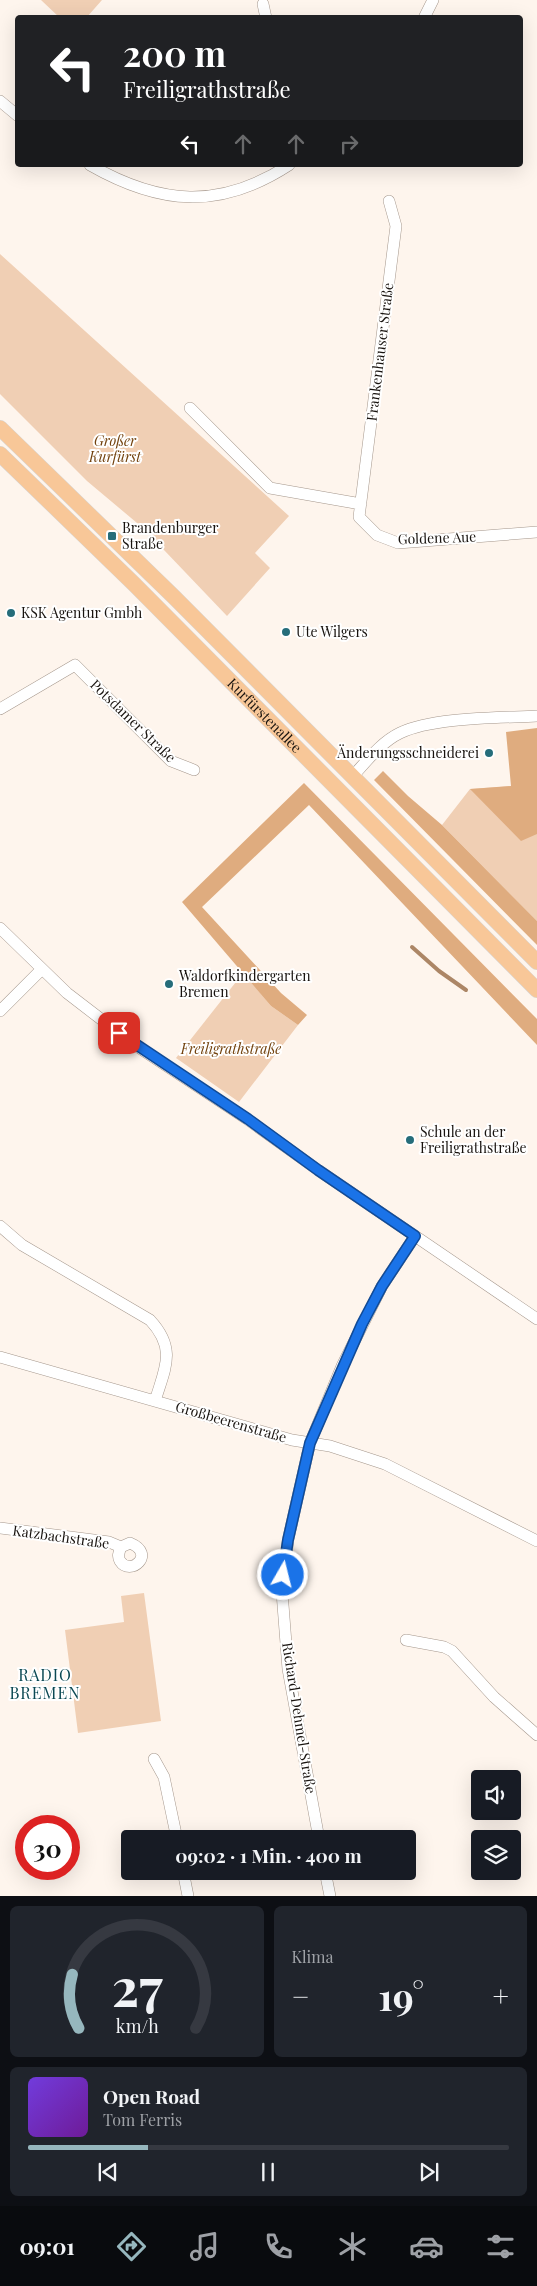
<!DOCTYPE html>
<html lang="de">
<meta charset="utf-8">
<style>
:root{--surface:#171b24;--page:#20242c;--text:#f1f3f6;--muted:#9ea1a6;--line:#363941;--accent:#96b7be}
body{margin:0;font-family:"Playfair Display",serif;background:var(--page);color:var(--text);height:100vh;display:flex;flex-direction:column;font-size:19px;white-space:nowrap}
*{box-sizing:border-box;margin:0}
p{font-size:16px;color:var(--muted)}
.icon{flex:none;width:28px;height:28px;fill:none;stroke:currentColor;stroke-width:2;stroke-linecap:round;stroke-linejoin:round}
.map{position:relative;height:1896px;overflow:hidden}
.sheet{display:flex;flex-direction:column;gap:10px;padding:10px;background:#0d0f14;flex:1}
.sheet>*{flex:none}
.hud{position:absolute;left:15px;top:15px;width:508px;height:152px;border-radius:5px;box-shadow:0 5px 20px #0002;background:#202124;color:#fff;overflow:hidden}
.buttons{position:absolute;left:471px;top:1770px;display:grid;gap:10px}
.buttons a{display:grid;place-items:center;width:50px;height:50px;border-radius:5px;background:var(--surface);box-shadow:0 5px 20px #0002;font-size:25px}
.speed{position:absolute;left:15px;top:1815px;display:flex;gap:10px;font-size:25px;font-weight:700;text-align:center}
.speed>*{display:grid;place-content:center;width:65px;height:65px;border-radius:50%;background:var(--surface);box-shadow:0 5px 20px #0002;line-height:1}
.speed .limit{border:8px solid #d22;background:#fff;color:#111}
.pin{position:absolute;display:grid;place-items:center;width:42px;height:42px;color:#fff;margin:-21px;border-radius:10px;box-shadow:0 2px 8px #0006}
.me{position:absolute;width:55px;margin:-28px;rotate:8deg;stroke-linejoin:round;filter:drop-shadow(0 0 4px #0008)}
.turn{display:flex;align-items:center;gap:18px;height:105px;padding:0 25px;font-size:22px}
.turn .icon{width:65px;height:65px;stroke-width:2.5}
.turn b{display:block;font-size:35px;line-height:42px}
.lanes{display:flex;align-items:center;height:48px;padding:0 25px;background:#0003;justify-content:center;gap:25px;direction:ltr}
.lanes .off{opacity:.35}
.big{font-size:38px;font-weight:700;line-height:1.1}
.sheet .tile{flex:1;display:flex;flex-direction:column;justify-content:center;gap:8px;min-width:0;padding:0 18px;border-radius:8px;background:var(--page)}
.sheet .dial{align-items:center;gap:0}
.dial svg{height:130px;overflow:visible;fill:none;stroke:var(--line);stroke-width:7;stroke-linecap:round;text-anchor:middle}
.dial text{fill:var(--text);stroke:none}
.song{display:flex;align-items:center;gap:15px}
.cover{width:60px;height:60px;border-radius:8px;background:linear-gradient(135deg,hsl(260 70% 55%),hsl(280 70% 35%))}
.played{height:5px;border-radius:2px;background:linear-gradient(90deg,var(--accent) 25%,var(--line) 25%)}
.keys{display:flex;justify-content:space-around;direction:ltr}
.heat{display:flex;justify-content:space-between;align-items:center;font-size:28px;direction:ltr}
.sheet .tiles{flex:1;display:grid;gap:10px;grid-template-columns:1fr 1fr}
.tile:last-child{grid-column:span 2}
.trip{position:absolute;left:121px;top:1830px;width:295px;height:50px;border-radius:5px;background:var(--surface);box-shadow:0 5px 20px #0002;font-weight:700;line-height:50px;text-align:center}
.tabs{display:flex;height:80px;justify-content:space-around;align-items:center;background:#090b0e;color:var(--muted)}
.tabs .icon{width:35px;height:35px}
.tabs .selected{color:var(--accent)}
.tabs b{font-size:22px;color:var(--text)}
.map>svg:first-child{display:block}
.green{fill:#f0cfb4}
.forest{fill:#dfac7f}
.lines{fill:none;stroke-linecap:round;stroke-linejoin:round}
.stream{stroke:#ac8666;stroke-width:4}
.minor-casing{stroke:#a5978c;stroke-width:12}
.major-casing{stroke:#d5d5d4;stroke-width:16}
.minor{stroke:#fff;stroke-width:11}
.major{stroke:#f8c798;stroke-width:15}
.route-casing{stroke:#114b97;stroke-width:12}
.route{stroke:#1a73e8;stroke-width:9}
.poi-dot{fill:#266d7a;stroke:#fff;stroke-width:2}
.labels{text-anchor:middle;stroke-width:4;stroke-linejoin:round;paint-order:stroke}
.street-label{font-size:14px;fill:#18130f;stroke:#fff}
.park-label{font-size:14px;font-style:italic;fill:#72420d;stroke:#fff}
.poi-label{font-size:14px;fill:#18130f;stroke:#fff;text-anchor:start}
.quarter-label{font-size:16px;letter-spacing:1px;fill:#0c4953;stroke:#fff}
</style>
<div class="map">
<svg width="537" height="1896" viewBox="0 0 537 1896">
<rect width="100%" height="100%" fill="#fef5ed"/>
<!-- green -->
<path class="green" d="M41 0H102L87 17 60 18Z
M0 254 289 516 255 553 270 568 227 616 143 528 87 481 0 394Z
M537 772V921L442 825 470 789 512 786Z
M243 973 271 1006 298 1025 239 1102 176 1058Z
M144 1593 161 1721 78 1733 65 1630 124 1622 121 1596Z"/>
<!-- forest -->
<path class="forest" d="M537 728V834L521 841 470 789 511 786 506 732Z
M383 771 408 796 442 825 537 921V945L374 780Z
M304 783 537 1019V1045L309 805 202 907 281 993 307 1015 298 1025 271 1006 182 902Z"/>
<g class="lines">
<!-- stream -->
<path class="stream" d="M412 947 439 971 466 990"/>
<!-- minor casing -->
<g class="minor-casing">
<path id="minor" d="M263 4 266 18
M424 18 433 0
M0 101 18 116
M90 165C160 205 220 210 289 165
M389 201 396 226 359 517 377 535 398 543 537 532
M190 408 270 488 361 504
M0 709 75 665 171 761 194 770
M352 777C366 762 381 742 400 733 433 717 499 718 537 716
M0 928 67 993 132 1043 247 1119 318 1170 537 1319
M0 1011 41 970
M0 1226 22 1245 150 1320C177 1349 165 1368 155 1401
M0 1357 292 1440 330 1446 385 1464 537 1541
M0 1528 109 1542 121 1547 130 1543C157 1554 130 1577 120 1561 117 1556 119 1552 121 1547
M406 1640 444 1647 452 1651 494 1697 537 1735
M154 1759 164 1777 177 1839
M319 1839 288 1669 282 1592 288 1540 310 1443 342 1366 382 1286 415 1236
M183 1871 188 1896
M325 1871 330 1896"/>
</g>
<!-- major casing -->
<g class="major-casing">
<g id="major">
<path d="M0 428 174 597 537 962"/>
<path id="s1" d="M0 454 134 584 537 990"/>
</g>
</g>
<!-- minor -->
<use href="#minor" class="minor"/>
<!-- major -->
<use href="#major" class="major"/>
</g>
<g class="lines">
<!-- route casing -->
<g class="route-casing">
<path id="route" d="M119 1033 248 1119 318 1170 415 1236 382 1286 362 1324 310 1443 288 1540 283 1575"/>
</g>
<!-- route -->
<use href="#route" class="route"/>
</g>
<!-- markers -->
<g class="poi-dot">
<rect x="107" y="531" width="10" height="10" rx="2.5"/>
<circle cx="11" cy="613" r="5"/>
<circle cx="286" cy="632" r="5"/>
<circle cx="489" cy="753" r="5"/>
<circle cx="169" cy="984" r="5"/>
<circle cx="410" cy="1140" r="5"/>
</g>
<g class="labels">
<!-- street labels -->
<g class="street-label">
<text transform="translate(380 352) rotate(-83)" y="5">Frankenhauser Straße</text>
<text transform="translate(437 538) rotate(-2)" y="5">Goldene Aue</text>
<text dy="5" stroke="none"><textPath href="#s1" startOffset="372">Kurfürstenallee</textPath></text>
<text transform="translate(133 721) rotate(44)" y="5">Potsdamer Straße</text>
<text transform="translate(231 1422) rotate(16)" y="5">Großbeerenstraße</text>
<text transform="translate(61 1537) rotate(8)" y="5">Katzbachstraße</text>
<text transform="translate(299 1718) rotate(81)" y="5">Richard-Dehmel-Straße</text>
</g>
<!-- park labels -->
<g class="park-label">
<text x="115" y="446">Großer<tspan x="115" dy="16">Kurfürst</tspan></text>
<text x="231" y="1054">Freiligrathstraße</text>
</g>
<!-- poi labels -->
<g class="poi-label">
<text x="122" y="533">Brandenburger<tspan x="122" dy="16">Straße</tspan></text>
<text x="21" y="618">KSK Agentur Gmbh</text>
<text x="296" y="637">Ute Wilgers</text>
<text x="479" y="758" text-anchor="end">Änderungsschneiderei</text>
<text x="179" y="981">Waldorfkindergarten<tspan x="179" dy="16">Bremen</tspan></text>
<text x="420" y="1137">Schule an der<tspan x="420" dy="16">Freiligrathstraße</tspan></text>
</g>
<!-- quarter labels -->
<g class="quarter-label">
<text x="45" y="1681">RADIO<tspan x="45" dy="18">BREMEN</tspan></text>
</g>
</g>
</svg>
<div class="buttons">
<a><svg class="icon" aria-label="sound" viewBox="0 0 24 24"><path d="M4 9h4l5-4v14l-5-4H4zM17 9q2 3 0 6"/></svg></a>
<a><svg class="icon" aria-label="layers" viewBox="0 0 24 24"><path d="M12 4l9 5-9 5-9-5zM3 14l9 5 9-5"/></svg></a>
</div>
<div class="speed"><div class="limit">30</div></div>
<div class="pin" style="left:119px;top:1033px;background:#d93025"><svg class="icon" aria-label="arrive" viewBox="0 0 24 24"><path d="M6 21V4h12l-3 4 3 4H6"/></svg></div>
<svg class="me" style="left:283px;top:1575px" viewBox="-20 -20 40 40"><circle r="17" fill="#1a73e8" stroke="#fff" stroke-width="3"/><path d="M0-11L8 9 0 5-8 9z" fill="#fff"/></svg>
<div class="trip">09:02 · 1 Min. · 400 m</div>
<div class="hud">
<div class="turn"><svg class="icon" aria-label="left" viewBox="0 0 24 24"><path d="M17 20v-9H6M10 6l-5 5 5 5"/></svg><div><b>200 m</b>Freiligrathstraße</div></div>
<div class="lanes"><svg class="icon" aria-label="left" viewBox="0 0 24 24"><path d="M17 20v-9H6M10 6l-5 5 5 5"/></svg><svg class="icon off" aria-label="ahead" viewBox="0 0 24 24"><path d="M12 20V5M6 11l6-6 6 6"/></svg><svg class="icon off" aria-label="ahead" viewBox="0 0 24 24"><path d="M12 20V5M6 11l6-6 6 6"/></svg><svg class="icon off" aria-label="right" viewBox="0 0 24 24"><path d="M7 20v-9h11M14 6l5 5-5 5"/></svg></div>
</div>
</div>
<section class="sheet">
<div class="tiles">
<div class="tile dial"><svg viewBox="0 0 100 80">
<path d="M14 69A42 42 0 1 1 86 69"/>
<path d="M14 69A42 42 0 0 1 10 36" stroke="#96b7be"/>
<text x="50" y="56" font-size="32" font-weight="700">27</text>
<text x="50" y="72" font-size="11">km/h</text>
</svg></div>
<div class="tile"><p>Klima</p>
<div class="heat"><a>−</a><b class="big">19°</b><a>+</a></div>
</div>
<div class="tile">
<div class="song"><i class="cover"></i><div><b>Open Road</b><p>Tom Ferris</p></div></div>
<div class="played"></div>
<div class="keys"><svg class="icon" aria-label="previous" viewBox="0 0 24 24"><path d="M18 5L8 12l10 7zM5 5v14"/></svg><svg class="icon" aria-label="pause" viewBox="0 0 24 24"><path d="M8 5v14M16 5v14"/></svg><svg class="icon" aria-label="next" viewBox="0 0 24 24"><path d="M6 5l10 7-10 7zM19 5v14"/></svg></div>
</div>
</div>
</section>
<nav class="tabs">
<b>09:01</b>
<svg class="icon selected" aria-label="directions" viewBox="0 0 24 24"><path d="M12 3l9 9-9 9-9-9zM9 14v-3h6M13 9l2 2-2 2"/></svg>
<svg class="icon" aria-label="music" viewBox="0 0 24 24"><path d="M9 18V5l10-2v13"/><circle cx="6" cy="18" r="3"/><circle cx="16" cy="16" r="3"/></svg>
<svg class="icon" aria-label="phone" viewBox="0 0 24 24"><path d="M5 4h4l2 5-3 2q2 4 5 5l2-3 5 2v4C11 20 4 13 5 4z"/></svg>
<svg class="icon" aria-label="climate" viewBox="0 0 24 24"><path d="M12 3v18M4 7l16 10M4 17L20 7"/></svg>
<svg class="icon" aria-label="car" viewBox="0 0 24 24"><path d="M5 17H2v-5l4-1 3-4h7l3 4 3 1v5h-3M9 17h6M6 11h13"/><circle cx="7" cy="17" r="2"/><circle cx="17" cy="17" r="2"/></svg>
<svg class="icon" aria-label="filters" viewBox="0 0 24 24"><path d="M4 7h16M4 17h16"/><circle cx="9" cy="7" r="2"/><circle cx="15" cy="17" r="2"/></svg>
</nav>
